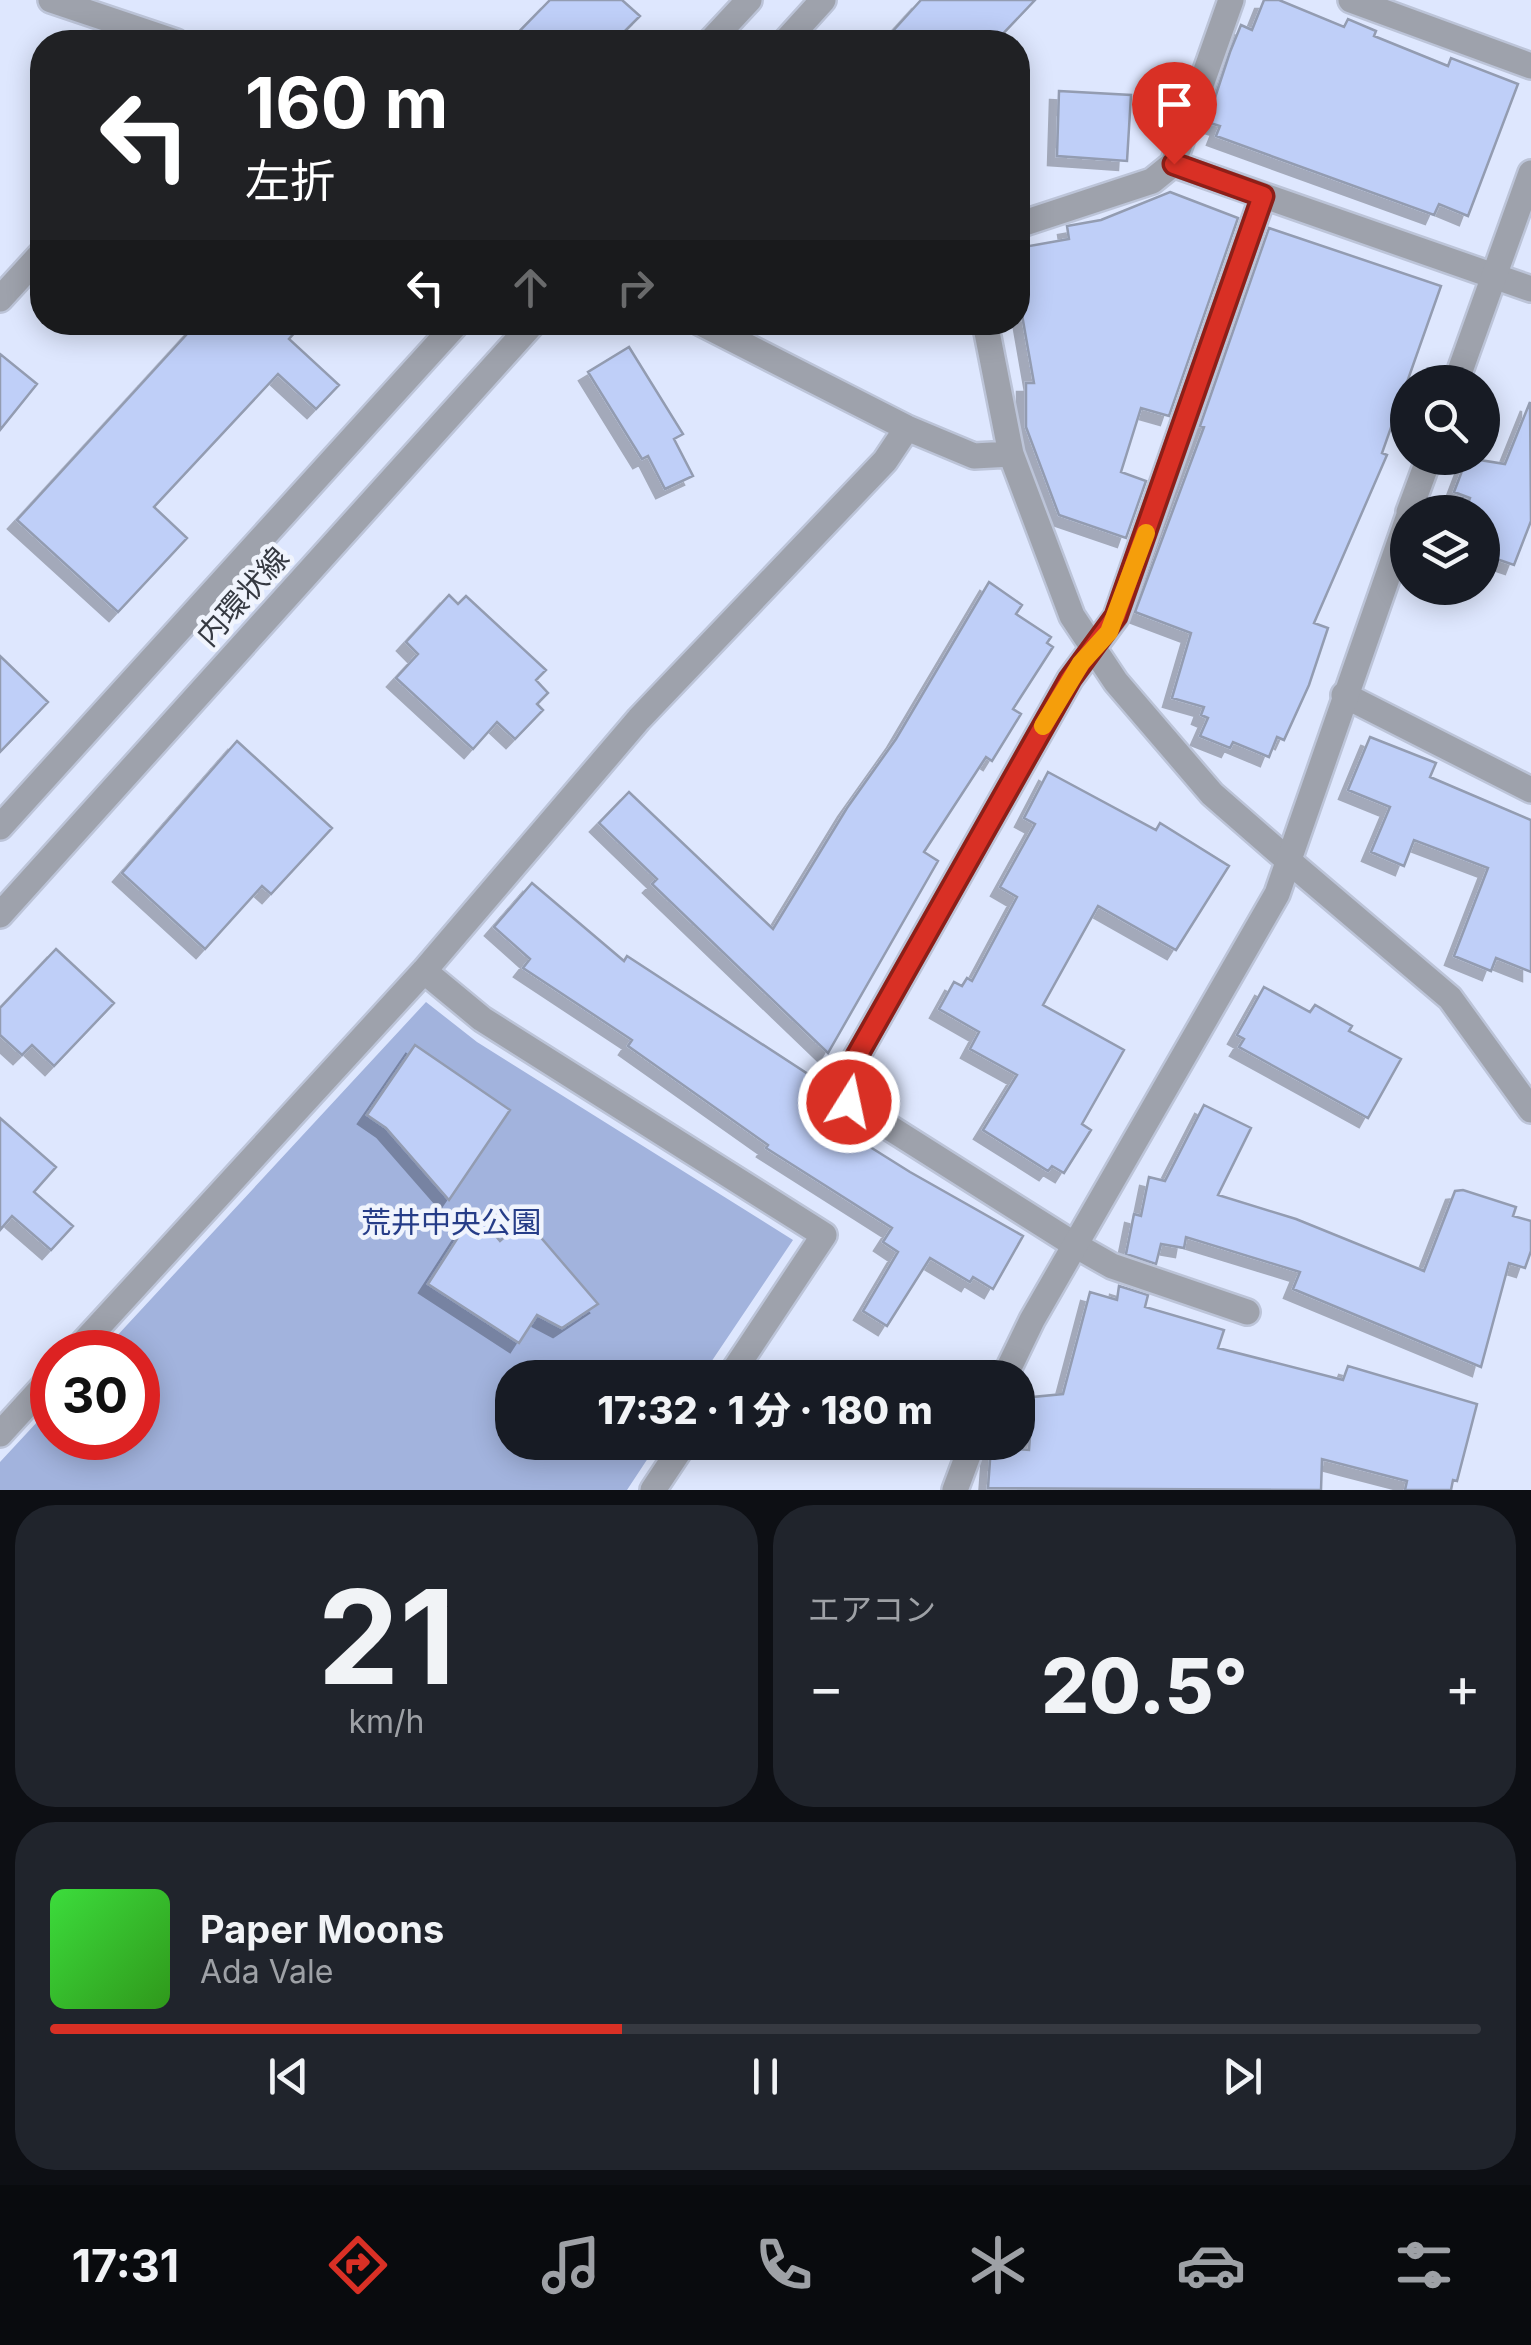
<!DOCTYPE html>
<html lang="ja">
<meta charset="utf-8">
<style>
:root{--surface:#171b24;--page:#20242c;--text:#f1f3f6;--muted:#9ea1a6;--line:#363941;--accent:#d93025}
body{margin:0;font-family:Inter,"Noto Sans JP",sans-serif;background:var(--page);color:var(--text);height:100vh;display:flex;flex-direction:column;font-size:38px;white-space:nowrap}
*{box-sizing:border-box;margin:0}
p{font-size:32px;color:var(--muted)}
.icon{flex:none;width:55px;height:55px;fill:none;stroke:currentColor;stroke-width:2;stroke-linecap:round;stroke-linejoin:round}
.map{position:relative;height:1490px;overflow:hidden}
.panel{display:flex;flex-direction:column;gap:15px;padding:15px;background:#0d0f14;flex:1}
.panel>*{flex:none}
.top-card{position:absolute;left:30px;top:30px;width:1000px;height:305px;border-radius:40px;box-shadow:0 5px 25px #0003;background:#202124;color:#fff;overflow:hidden}
.fabs{position:absolute;left:1390px;top:365px;display:grid;gap:20px}
.fabs a{display:grid;place-items:center;width:110px;height:110px;border-radius:50%;background:var(--surface);box-shadow:0 5px 25px #0003;font-size:50px}
.speed{position:absolute;left:30px;top:1330px;display:flex;gap:20px;font-size:50px;font-weight:700;text-align:center}
.speed>*{display:grid;place-content:center;width:130px;height:130px;border-radius:50%;background:var(--surface);box-shadow:0 5px 25px #0003;line-height:1}
.speed .limit{border:15px solid #d22;background:#fff;color:#111}
.pin{position:absolute;display:grid;place-items:center;width:85px;height:85px;color:#fff;margin:-102px -42px;border-radius:50% 50% 50% 0;rotate:-45deg;box-shadow:0 0 10px #0007}
.pin .icon{rotate:45deg}
.me{position:absolute;width:110px;margin:-55px;rotate:10deg;stroke-linejoin:round;filter:drop-shadow(0 0 8px #0008)}
.turn{display:flex;align-items:center;gap:35px;height:210px;padding:0 50px;font-size:45px}
.turn .icon{width:130px;height:130px;stroke-width:2.5}
.turn b{display:block;font-size:70px;line-height:85px}
.lanes{display:flex;align-items:center;height:95px;padding:0 50px;background:#0003;justify-content:center;gap:50px;direction:ltr}
.lanes .off{opacity:.35}
.big{font-size:75px;font-weight:800;line-height:1.1}
.panel .tile{flex:1;display:flex;flex-direction:column;justify-content:center;gap:15px;min-width:0;padding:0 35px;border-radius:40px;background:var(--page)}
.panel .dial{align-items:center;gap:0}
.dial b{font-size:130px;line-height:1}
.song{display:flex;align-items:center;gap:30px}
.cover{width:120px;height:120px;border-radius:15px;background:linear-gradient(135deg,hsl(120 70% 55%),hsl(110 70% 35%))}
.played{height:10px;border-radius:5px;background:linear-gradient(90deg,var(--accent) 40%,var(--line) 40%)}
.keys{display:flex;justify-content:space-around;direction:ltr}
.heat{display:flex;justify-content:space-between;align-items:center;font-size:55px;direction:ltr}
.panel .tiles{flex:1;display:grid;gap:15px;grid-template-columns:1fr 1fr}
.tile:last-child{grid-column:span 2}
.trip{position:absolute;left:495px;top:1360px;width:540px;height:100px;border-radius:40px;background:var(--surface);box-shadow:0 5px 25px #0003;font-weight:800;line-height:100px;text-align:center}
.tabs{display:flex;height:160px;justify-content:space-around;align-items:center;background:#090b0e;color:var(--muted)}
.tabs .icon{width:70px;height:70px}
.tabs .on{color:var(--accent)}
.tabs b{font-size:45px;color:var(--text)}
.map>svg:first-child{display:block}
.green{fill:#a2b3dd}
.building{fill:#bfcff8;stroke:#939cb1;stroke-width:2.5;filter:url(#shadow)}
.lines{fill:none;stroke-linecap:round;stroke-linejoin:round}
.minor-casing{stroke:#bcc4d8;stroke-width:30}
.tertiary-casing{stroke:#bcc4d8;stroke-width:30}
.minor{stroke:#9ea2ac;stroke-width:25}
.tertiary{stroke:#9ea2ac;stroke-width:25}
.route-casing{stroke:#8d1f18;stroke-width:25}
.route{stroke:#d93025;stroke-width:18}
.slow{stroke:#f59e0b;stroke-width:18}
.labels{text-anchor:middle;stroke-width:9;stroke-linejoin:round;paint-order:stroke}
.street-label{font-size:30px;fill:#363a42;stroke:#f0f4fd}
.park-label{font-size:30px;fill:#263d88;stroke:#f0f4fd}
</style>
<div class="map">
<svg width="1531" height="1490" viewBox="0 0 1531 1490">
<defs>
<filter id="shadow"><feDropShadow dx="-9" dy="9" stdDeviation="0" flood-color="#0004"/></filter>
</defs>
<rect width="100%" height="100%" fill="#dee7fe"/>
<!-- green -->
<path class="green" d="M426 1002 477 1042 793 1240 701 1377 512 1378V1442L658 1443 627 1490H0V1462L52 1406V1438H138V1352H102Z"/>
<!-- building -->
<path class="building" d="M550 0H622L640 16 614 42H509Z
M921 0H1035L995 42H883Z
M1264 0H1279L1344 27 1348 19 1376 31 1374 36 1448 66 1451 58 1518 84 1468 216 1439 204 1434 215 1216 136 1220 126 1207 122 1230 52 1241 25 1252 30Z
M1059 91 1131 95 1127 161 1057 156Z
M1170 192 1238 218 1169 416 1141 408 1121 472 1146 481 1126 538 1059 515 1026 427V383H1034L1021 309H1018V248L1069 239 1067 226 1101 220Z
M1269 228 1441 286 1382 453 1387 455 1314 623 1328 628 1309 685 1284 740 1277 737 1269 757 1233 742 1230 748 1200 736 1208 718 1201 715 1204 707 1172 698 1191 633 1135 612 1204 427 1200 426Z
M198 322H304L289 339 339 385 316 409 278 374 154 507 187 538 118 612 17 520Z
M629 347 683 434 674 439 693 476 665 489 648 456 642 459 588 372Z
M0 354 37 384 0 430Z
M1530 402 1531 521 1514 565 1482 554V512H1465L1470 498 1454 492 1467 458 1505 464Z
M989 582 1022 605 1016 614 1051 637 1047 643 1053 647 1013 709 1021 714 992 761 986 757 924 852 938 861 828 1053 652 884 657 879 599 823 629 792 773 929 847 808 896 739Z
M449 595 458 604 466 596 546 670 536 680 548 693 537 704 543 710 515 739 497 722 473 749 396 678 418 654 406 642Z
M0 656 48 702 0 752Z
M1370 737 1436 763 1430 777 1531 820V972L1496 958 1491 971 1454 956 1488 868 1414 840 1404 866 1371 852 1390 807 1348 790Z
M237 741 332 828 271 894 262 886 205 949 122 873Z
M1048 772 1156 830 1160 823 1229 866 1176 950 1098 906 1043 1005 1124 1050 1082 1124 1091 1130 1064 1173 1052 1166 1048 1171 983 1130 1017 1075 970 1049 979 1032 939 1009 954 982 962 986 967 978 972 981 1017 897 1000 887 1035 824 1024 818Z
M532 883 624 961 627 956 814 1078 800 1103 910 1172 1023 1236 993 1289 973 1277 970 1282 930 1258 887 1326 863 1311 898 1252 883 1242 892 1228 766 1148 768 1145 628 1046 632 1040 523 968 530 959 494 927Z
M56 949 114 1003 54 1066 32 1045 22 1055 0 1035V1008Z
M1264 987 1310 1012 1315 1005 1352 1026 1349 1031 1401 1059 1368 1118 1239 1047 1244 1039 1237 1035Z
M415 1045 510 1110 449 1200 386 1128 367 1115Z
M1204 1105 1251 1128 1218 1195 1296 1219 1424 1271 1455 1191 1463 1190 1516 1207 1513 1216 1531 1221V1251L1525 1268 1509 1263 1481 1367 1293 1289 1300 1272 1186 1237 1184 1248 1161 1244 1156 1264 1126 1254 1134 1214 1141 1216 1149 1177 1165 1181Z
M0 1118 56 1167 34 1192 73 1226 51 1250 12 1216 0 1230Z
M475 1211 500 1241 525 1219 598 1304 562 1328 537 1315 519 1343 428 1284Z
M1119 1286 1148 1295 1145 1307 1224 1330 1218 1348 1343 1380 1348 1366 1477 1404 1457 1481 1453 1480 1451 1490H1405L1407 1481 1322 1459 1321 1490 988 1488 991 1447 1029 1450 1033 1397 1063 1394 1090 1292 1117 1300Z"/>
<g class="lines">
<!-- minor casing -->
<g class="minor-casing">
<path id="minor" d="M51 0 176 42
M1351 0 1531 66
M1173 164 1231 0
M1018 225 1152 181 1173 164 1531 289
M0 299 42 253
M699 322 907 428 974 456 1011 454
M985 322 1011 454 1072 616 1116 682 1212 794 1290 862
M1344 695 1531 790
M424 971 482 1019 824 1235 729 1378
M1247 1312 1112 1266 1075 1245 849 1102 845 1077 1070 679 1116 617 1263 196
M75 1352 424 971 639 719 885 461 907 428
M0 1434 52 1377
M653 1490 685 1442"/>
</g>
<!-- tertiary casing -->
<g class="tertiary-casing">
<path id="tertiary" d="M710 42 749 0
M785 42 823 0
M1456 382 1531 173
M1409 512 1429 458
M0 827 458 322
M1290 862 1450 998 1531 1110
M0 915 534 322
M1004 1378 1032 1320 1277 894 1408 518
M955 1490 973 1442"/>
</g>
<!-- minor -->
<use href="#minor" class="minor"/>
<!-- tertiary -->
<use href="#tertiary" class="tertiary"/>
</g>
<g class="lines">
<!-- route casing -->
<g class="route-casing">
<path id="route" d="M849 1102 845 1077 1070 679 1116 616 1263 196 1174 164"/>
</g>
<!-- route -->
<use href="#route" class="route"/>
<!-- slow -->
<path class="slow" d="M1043 726 1081 663 1109 632 1146 533"/>
</g>
<g class="labels">
<!-- street labels -->
<g class="street-label">
<text transform="translate(243 597) rotate(-48)" y="10">内環状線</text>
</g>
<!-- park labels -->
<g class="park-label">
<text x="451" y="1233">荒井中央公園</text>
</g>
</g>
</svg>
<div class="fabs">
<a><svg class="icon" aria-label="search" viewBox="0 0 24 24"><circle cx="10" cy="10" r="6"/><path d="M15 15l6 6"/></svg></a>
<a><svg class="icon" aria-label="layers" viewBox="0 0 24 24"><path d="M12 4l9 5-9 5-9-5zM3 14l9 5 9-5"/></svg></a>
</div>
<div class="speed"><div class="limit">30</div></div>
<div class="pin" style="left:1174px;top:164px;background:#d93025"><svg class="icon" aria-label="arrive" viewBox="0 0 24 24"><path d="M6 21V4h12l-3 4 3 4H6"/></svg></div>
<svg class="me" style="left:849px;top:1102px" viewBox="-20 -20 40 40"><circle r="17" fill="#d93025" stroke="#fff" stroke-width="3"/><path d="M0-11L8 9 0 5-8 9z" fill="#fff"/></svg>
<div class="trip">17:32 · 1 分 · 180 m</div>
<div class="top-card">
<div class="turn"><svg class="icon" aria-label="left" viewBox="0 0 24 24"><path d="M17 20v-9H6M10 6l-5 5 5 5"/></svg><div><b>160 m</b>左折</div></div>
<div class="lanes"><svg class="icon" aria-label="left" viewBox="0 0 24 24"><path d="M17 20v-9H6M10 6l-5 5 5 5"/></svg><svg class="icon off" aria-label="ahead" viewBox="0 0 24 24"><path d="M12 20V5M6 11l6-6 6 6"/></svg><svg class="icon off" aria-label="right" viewBox="0 0 24 24"><path d="M7 20v-9h11M14 6l5 5-5 5"/></svg></div>
</div>
</div>
<section class="panel">
<div class="tiles">
<div class="tile dial"><b>21</b><p>km/h</p></div>
<div class="tile"><p>エアコン</p>
<div class="heat"><a>−</a><b class="big">20.5°</b><a>+</a></div>
</div>
<div class="tile">
<div class="song"><i class="cover"></i><div><b>Paper Moons</b><p>Ada Vale</p></div></div>
<div class="played"></div>
<div class="keys"><svg class="icon" aria-label="previous" viewBox="0 0 24 24"><path d="M18 5L8 12l10 7zM5 5v14"/></svg><svg class="icon" aria-label="pause" viewBox="0 0 24 24"><path d="M8 5v14M16 5v14"/></svg><svg class="icon" aria-label="next" viewBox="0 0 24 24"><path d="M6 5l10 7-10 7zM19 5v14"/></svg></div>
</div>
</div>
</section>
<nav class="tabs">
<b>17:31</b>
<svg class="icon on" aria-label="directions" viewBox="0 0 24 24"><path d="M12 3l9 9-9 9-9-9zM9 14v-3h6M13 9l2 2-2 2"/></svg>
<svg class="icon" aria-label="music" viewBox="0 0 24 24"><path d="M9 18V5l10-2v13"/><circle cx="6" cy="18" r="3"/><circle cx="16" cy="16" r="3"/></svg>
<svg class="icon" aria-label="phone" viewBox="0 0 24 24"><path d="M5 4h4l2 5-3 2q2 4 5 5l2-3 5 2v4C11 20 4 13 5 4z"/></svg>
<svg class="icon" aria-label="climate" viewBox="0 0 24 24"><path d="M12 3v18M4 7l16 10M4 17L20 7"/></svg>
<svg class="icon" aria-label="car" viewBox="0 0 24 24"><path d="M5 17H2v-5l4-1 3-4h7l3 4 3 1v5h-3M9 17h6M6 11h13"/><circle cx="7" cy="17" r="2"/><circle cx="17" cy="17" r="2"/></svg>
<svg class="icon" aria-label="filters" viewBox="0 0 24 24"><path d="M4 7h16M4 17h16"/><circle cx="9" cy="7" r="2"/><circle cx="15" cy="17" r="2"/></svg>
</nav>
